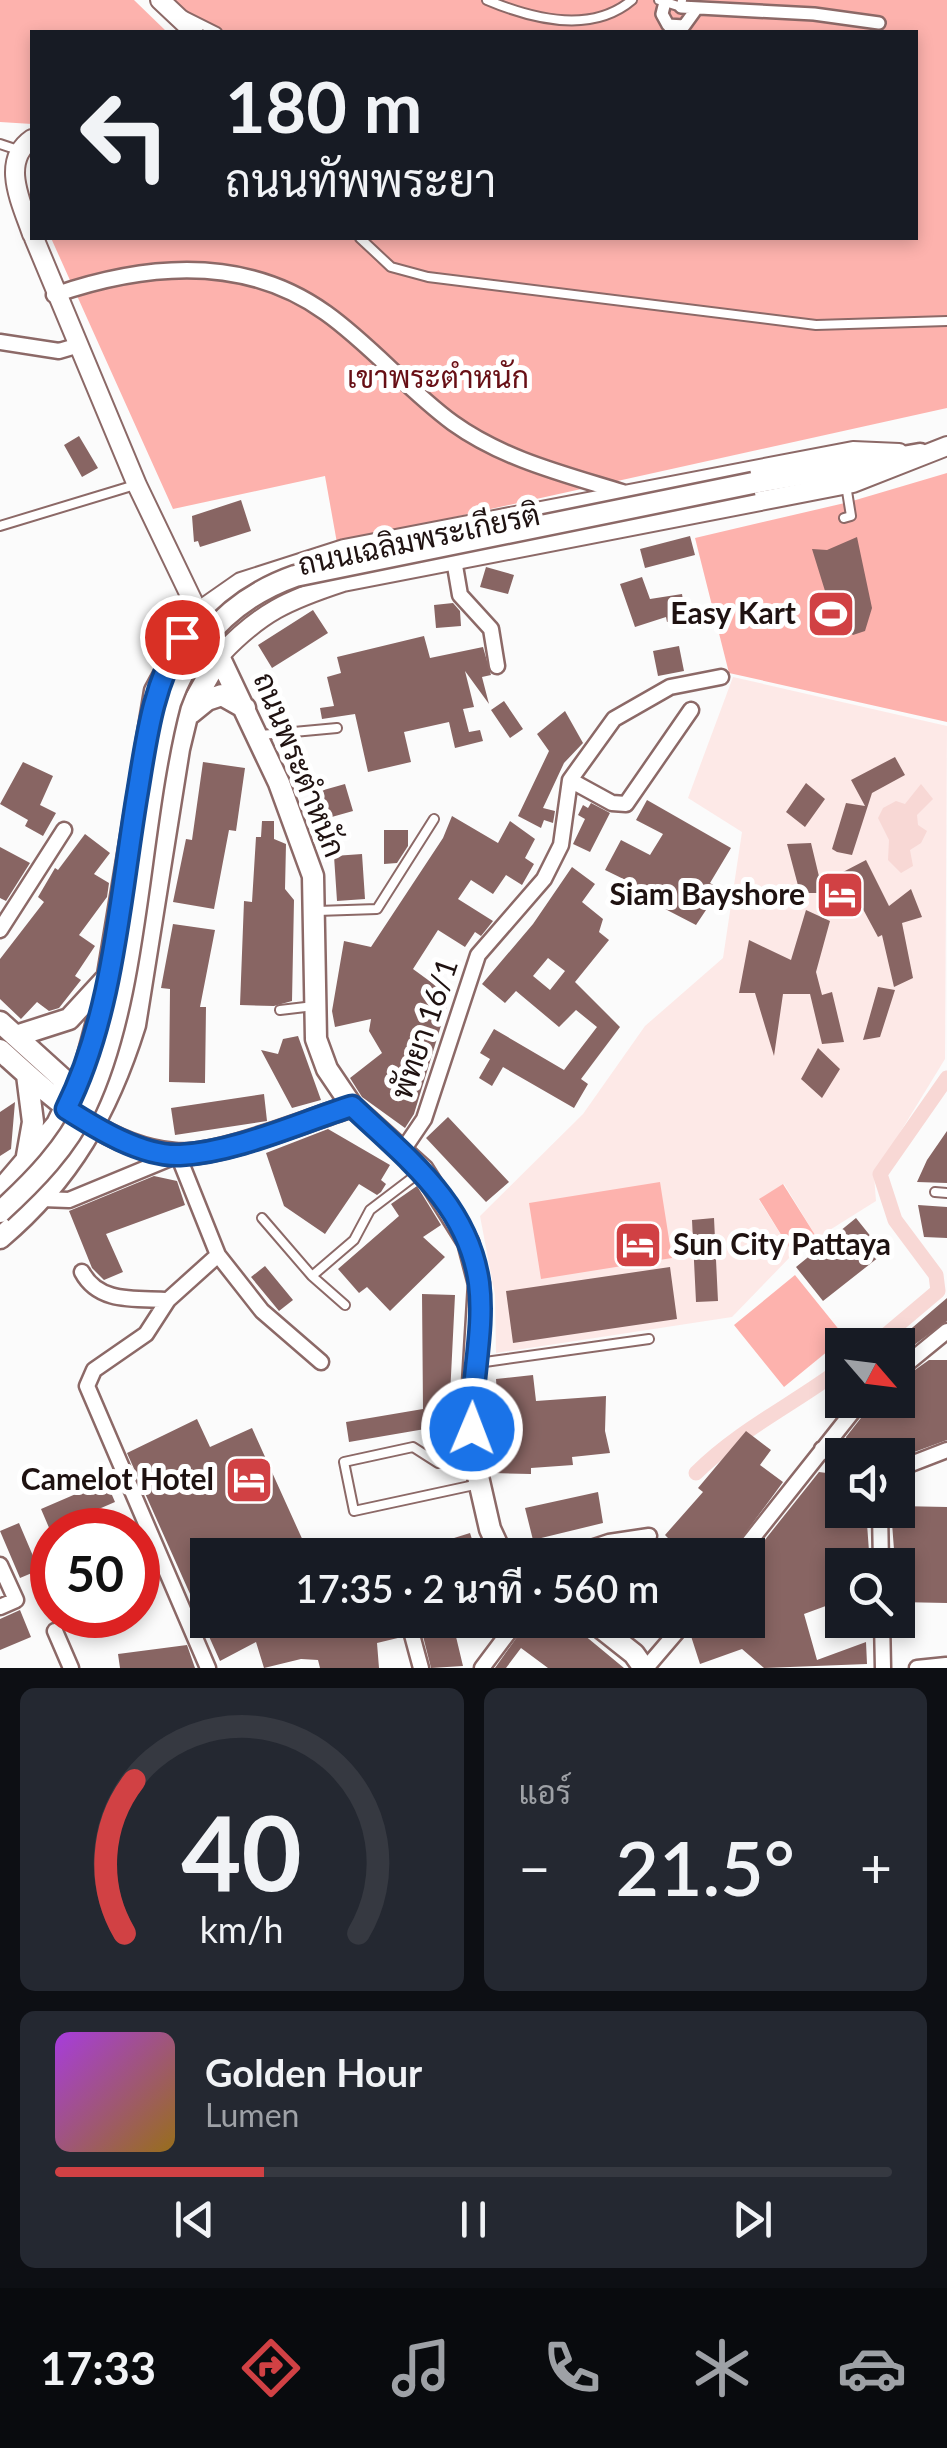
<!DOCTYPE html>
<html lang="th">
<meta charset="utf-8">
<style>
:root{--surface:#171b24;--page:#242831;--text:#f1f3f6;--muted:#9ea1a6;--line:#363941;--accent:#d14144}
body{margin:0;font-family:Lato,Sarabun,sans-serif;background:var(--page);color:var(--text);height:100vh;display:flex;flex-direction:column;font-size:38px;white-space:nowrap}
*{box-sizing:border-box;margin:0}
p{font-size:32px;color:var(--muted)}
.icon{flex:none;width:55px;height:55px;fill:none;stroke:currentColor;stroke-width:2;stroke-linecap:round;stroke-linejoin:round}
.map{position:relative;height:1668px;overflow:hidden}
.details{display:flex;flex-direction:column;gap:20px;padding:20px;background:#0d0f14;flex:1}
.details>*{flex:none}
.hud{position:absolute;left:30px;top:30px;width:888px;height:210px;border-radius:0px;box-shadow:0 5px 15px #0003;background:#171b24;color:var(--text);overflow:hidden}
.needle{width:65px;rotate:118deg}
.buttons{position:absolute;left:825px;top:1328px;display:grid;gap:20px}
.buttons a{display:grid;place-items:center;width:90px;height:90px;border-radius:0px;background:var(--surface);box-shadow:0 5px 15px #0003;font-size:50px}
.speed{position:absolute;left:30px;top:1508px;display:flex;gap:20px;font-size:50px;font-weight:700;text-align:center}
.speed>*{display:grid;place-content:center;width:130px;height:130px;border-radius:50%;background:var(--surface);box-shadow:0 5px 15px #0003;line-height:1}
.speed .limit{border:15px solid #d22;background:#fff;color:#111}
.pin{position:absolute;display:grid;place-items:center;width:85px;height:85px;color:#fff;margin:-42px;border:5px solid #fff;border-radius:50%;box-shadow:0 2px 10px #0007}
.me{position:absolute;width:110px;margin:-55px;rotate:1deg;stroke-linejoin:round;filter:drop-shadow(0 0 8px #0008)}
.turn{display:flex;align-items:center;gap:35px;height:210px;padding:0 30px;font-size:45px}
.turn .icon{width:130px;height:130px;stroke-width:2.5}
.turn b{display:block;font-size:70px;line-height:85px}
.big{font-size:75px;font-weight:600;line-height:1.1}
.details .card{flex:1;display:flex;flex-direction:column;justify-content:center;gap:15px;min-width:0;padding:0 35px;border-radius:15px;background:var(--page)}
.details .dial{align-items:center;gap:0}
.dial svg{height:260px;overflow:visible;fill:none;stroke:var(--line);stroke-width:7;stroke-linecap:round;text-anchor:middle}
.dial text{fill:var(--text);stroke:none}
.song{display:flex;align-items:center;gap:30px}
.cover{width:120px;height:120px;border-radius:15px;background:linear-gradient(135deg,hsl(280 70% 55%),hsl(40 70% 35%))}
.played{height:10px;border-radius:5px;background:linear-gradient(90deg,var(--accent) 25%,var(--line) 25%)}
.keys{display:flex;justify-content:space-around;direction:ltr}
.heat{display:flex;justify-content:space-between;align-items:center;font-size:55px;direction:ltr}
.details .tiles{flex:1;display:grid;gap:20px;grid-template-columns:1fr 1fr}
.card:last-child{grid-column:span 2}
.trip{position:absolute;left:190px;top:1538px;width:575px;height:100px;border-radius:0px;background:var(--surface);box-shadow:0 5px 15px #0003;font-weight:600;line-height:100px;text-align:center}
.menu{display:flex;height:160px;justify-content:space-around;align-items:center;background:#090b0e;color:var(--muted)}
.menu .icon{width:70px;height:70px}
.menu .active{color:var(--accent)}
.menu b{font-size:45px;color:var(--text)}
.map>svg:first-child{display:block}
.built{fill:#fde9e7}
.green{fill:#fdb2ad}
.water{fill:#f8d8d5}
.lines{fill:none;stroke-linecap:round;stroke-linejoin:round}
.canal{stroke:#f8d8d5;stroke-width:15}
.building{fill:#886563;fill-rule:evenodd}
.service-casing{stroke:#8c6967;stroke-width:12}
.pedestrian-casing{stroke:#8c6967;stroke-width:16}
.minor-casing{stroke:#8c6967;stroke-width:19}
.tertiary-casing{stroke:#8c6967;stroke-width:22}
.secondary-casing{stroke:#8c6967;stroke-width:25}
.service{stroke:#fff;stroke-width:8}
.pedestrian{stroke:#fff;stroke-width:11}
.minor{stroke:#fff;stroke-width:14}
.tertiary{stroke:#fff;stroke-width:18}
.secondary{stroke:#fff;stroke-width:20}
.secondary-bridge-casing{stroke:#8c6967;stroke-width:25;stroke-linecap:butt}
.secondary-bridge{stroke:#fff;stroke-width:20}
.route-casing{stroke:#114b97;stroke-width:25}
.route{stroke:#1a73e8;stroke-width:18}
.labels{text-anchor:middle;stroke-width:10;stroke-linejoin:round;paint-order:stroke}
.park-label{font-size:30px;fill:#670f15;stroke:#fff}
.street-label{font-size:30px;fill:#1f1211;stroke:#fff}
.poi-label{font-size:30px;font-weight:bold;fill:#1f1211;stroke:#fff;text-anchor:end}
</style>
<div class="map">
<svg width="947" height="1668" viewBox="0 0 947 1668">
<rect width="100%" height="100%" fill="#fbfbfb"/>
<!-- built -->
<path class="built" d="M733 677 947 726 945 1059 874 1175 876 1201 817 1238 784 1184 759 1200 793 1254 732 1317 496 1353 495 1295 480 1216 583 1114 645 1026 723 958 742 832 688 798Z"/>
<!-- green -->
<path class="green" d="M0 0H134L167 32H32V124L0 122Z
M175 0H947V408L337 543 325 476 173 509 51 238H915V32H209Z
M947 473V722L729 673 695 538 849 502Z
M660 1182 672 1258 541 1279 529 1203Z
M783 1184 817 1238 793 1254 759 1199Z
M795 1275 845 1337 784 1387 734 1325Z"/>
<!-- water -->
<path class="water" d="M921 784 933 799 917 815 918 825 927 831 921 843 910 850 913 866 901 873 888 860 889 840 878 818 883 808 896 801 905 804Z"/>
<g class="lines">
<!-- canal -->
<path class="canal" d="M874 1345 938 1291 936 1275 895 1220 880 1174 947 1078
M696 1473C739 1430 794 1404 842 1368"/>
</g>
<!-- building -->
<path class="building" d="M79 436 98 468 82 477 64 445Z
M241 500 251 531 200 547 198 541 194 542 192 516Z
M690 536 695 555 645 568 640 549Z
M857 537 872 608 865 631 853 635 834 620 812 549 827 550Z
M486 567 514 575 508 594 480 587Z
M642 577 650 599 682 594 686 619 667 622 666 617 635 627 620 584Z
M453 603 460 611 461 626 436 628 434 605Z
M313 610 328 633 272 668 258 645Z
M424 636 430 658 483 647 491 675 482 677 489 704 465 671 474 707 463 709 469 732 480 730 483 741 455 748 449 722 404 732 411 762 368 772 355 714 322 719 320 708 334 706 327 677 341 673 337 657Z
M679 646 684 671 658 676 653 651Z
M504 701 523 729 510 738 491 710Z
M565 711 583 743 564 763 543 808 555 811 553 823 544 820 541 828 518 816 549 751 537 734Z
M895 757 905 775 872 793 852 855 837 852 832 849 846 803 865 806 851 780Z
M23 762 53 776 40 805 56 813 43 836 25 826 28 820 0 804Z
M203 762 245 768 236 831 229 830 214 909 173 902 186 839 192 840Z
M806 783 825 799 805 827 786 812Z
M345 784 353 811 321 820 313 793Z
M647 800 731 848 710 883 720 889 696 925 640 896 644 889 605 870 621 840 650 855 663 834 636 820Z
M591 803 610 813 590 852 573 844 585 819 578 815 583 805 588 808Z
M452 816 498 843 510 821 535 839 525 858 534 864 522 885 506 875 493 894 471 880 458 899 493 921 481 936 475 932 465 947 438 930 413 969 450 996 414 1114 405 1128 362 1097 350 1078 382 1053 369 1031 371 1019 335 1027 332 1011 344 941 371 947 443 838Z
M262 821H274V839L286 844 285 889 294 900 292 1001 274 1006 240 1005 244 901 252 902 256 837H261Z
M384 830H408V846L397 863 384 864Z
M85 834 110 853 94 874 109 883 107 897 79 935 95 946 75 976 81 980 59 1008 49 1011 37 1002 21 1019 0 999V959L44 902 38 897 55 868 58 870Z
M811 843 823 893H800L787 844Z
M0 847 30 863 6 901 0 898Z
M362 854 365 899 337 901 334 856Z
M866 860 889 906 911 889 922 917 902 923 913 978 894 987 882 935 878 937 843 872Z
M572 867 595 884 582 902 603 919 599 932 609 940 575 982 620 1027 581 1079 588 1084 574 1108 503 1067 492 1086 479 1078 490 1059 480 1053 494 1029 564 1070 597 1027 576 1010 559 1027 516 991 505 1003 482 984 533 924ZM548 958 565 971 550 990 533 976Z
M806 910 830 921 816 972 822 995 832 992 844 1042 822 1044 810 994H783L774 1056 755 993H739L749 940 791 960Z
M173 924 215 930 200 1007H206L205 1083 169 1082 170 989 161 988Z
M878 987 895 990 880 1037 863 1040Z
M298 1036 321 1100 292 1108 261 1050 278 1054 283 1039Z
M818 1048 840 1069 822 1098 801 1079Z
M264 1094 267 1121 175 1135 171 1108Z
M15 1102 11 1149 0 1156V1112Z
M448 1117 509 1182 486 1202 426 1138Z
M328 1129 390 1165 381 1180 386 1184 381 1192 377 1195 359 1184 325 1234 284 1206 266 1153Z
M947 1131V1183L917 1182 927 1160Z
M154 1176 177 1181 185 1205 106 1234 123 1272 104 1280 92 1268 69 1211Z
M417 1186 441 1225 423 1237 445 1257 390 1311 367 1287 359 1293 338 1269 399 1216 391 1204Z
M918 1205 947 1207V1238L924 1237Z
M714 1218 718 1301 696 1302 692 1220Z
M856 1218 884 1253 823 1301 796 1267Z
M265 1266 293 1300 279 1311 251 1277Z
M670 1267 677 1319 513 1343 506 1291Z
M422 1294 455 1295 448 1436 425 1434V1429L349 1442 346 1422 423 1409Z
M947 1298V1321L899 1356V1339Z
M929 1360H947V1440L898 1458 864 1455V1450L849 1453 846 1437 868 1409 879 1400H898V1382Z
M533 1375 536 1401 606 1396 605 1431 610 1453 572 1457 573 1465 531 1468V1474L493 1473 494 1425H499L496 1379Z
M197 1419 210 1447 252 1428 304 1543 285 1555H208V1620H282L285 1629 345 1620H398L402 1637 377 1643 379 1668H320L318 1660 301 1659 264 1668 256 1642 220 1661 127 1453Z
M746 1431 771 1450 760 1465 783 1482 729 1555H653L670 1540 665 1535 703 1492 698 1488Z
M819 1472 842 1475V1510H866L870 1565H842V1600L804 1614 817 1660 866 1642 867 1664 764 1668 742 1649 700 1664 690 1633 697 1620H748V1561Z
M106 1481 115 1502 50 1530 41 1509Z
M598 1492 603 1523 533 1540 525 1508Z
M898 1506 947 1507V1603L898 1602 891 1510Z
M19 1523 39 1570 20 1578 0 1531Z
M470 1533 477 1555H390V1551L434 1540 435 1544Z
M20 1610 31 1637 0 1650V1619Z
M419 1620H452L463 1666 431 1668Z
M529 1620H566L624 1668H548L521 1648 506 1668H495Z
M187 1645 195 1668H120L118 1654Z"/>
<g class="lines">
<!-- service casing -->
<g class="service-casing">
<path id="service" d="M487 0C532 19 592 34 632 0
M659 0 681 7 682 0
M183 15 217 32
M0 144 18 150
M360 238 391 267 428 277 816 325 947 321
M844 518 851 516 846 485
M0 526 135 485
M261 735 337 728
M317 911 377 909 434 819
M280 1010 314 1006
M935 1192 947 1193
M262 1218 312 1276
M345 1305 312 1276 354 1240 370 1210 420 1172
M478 1363 649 1339
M471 1459 438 1463 413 1447 344 1462 354 1511 479 1484"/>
</g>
<!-- pedestrian casing -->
<g class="pedestrian-casing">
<path id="pedestrian" d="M665 2 662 14 668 25 684 26 697 8
M681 7 814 14 879 23"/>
</g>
<!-- minor casing -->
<g class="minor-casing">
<path id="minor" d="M54 295C144 264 244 254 326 313 371 345 408 390 453 423 503 459 564 474 622 492
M0 342 59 351 76 346
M454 560 460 595 491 629 497 666
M570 780 612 803 626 804 691 710
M0 930 64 830
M403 1150 424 1119 478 955 544 879 561 845 570 780 614 719 670 687 721 677
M42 1199 69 1200 178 1155 218 1255 168 1300 146 1334 94 1370 87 1386 208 1668
M218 1255 262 1311 321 1362
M82 1272C99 1304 136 1298 168 1300
M898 1371 947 1331
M822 1449 842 1461
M898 1469 947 1450
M880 1510 881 1565
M570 1555 609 1542 649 1536
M739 1555 862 1400
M0 1565 16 1600 0 1607
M408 1620 421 1668
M882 1620 883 1668
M55 1631 71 1668
M482 1668 518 1620
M646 1668 687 1620
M917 1668 946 1665"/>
</g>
<!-- tertiary casing -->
<g class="tertiary-casing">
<path id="tertiary" d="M160 0 194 32
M32 139C0 161 21 202 32 234
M34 238 137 485 198 612 241 582 344 549 853 451 899 453
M221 654C261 612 288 600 343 582L853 483 947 446"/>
</g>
<!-- secondary casing -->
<g class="secondary-casing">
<path id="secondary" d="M753 483 920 454
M191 713 207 700 222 695 245 708
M0 1022 85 1099
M16 1036 69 1019 104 981
M0 1050C50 1095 104 1148 175 1154 217 1158 308 1120 352 1106
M27 1156 33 1122 27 1075
M0 1191 57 1124 85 1067 106 987 155 691 198 612 279 783 313 876 316 1039 327 1069 352 1106 423 1170 468 1242 479 1284 472 1400 474 1459 490 1529 502 1555
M0 1238C70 1179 108 1111 135 1025L179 749 188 712 221 654
M591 1620 634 1654 644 1668"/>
</g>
<!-- service -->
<use href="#service" class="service"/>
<!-- pedestrian -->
<use href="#pedestrian" class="pedestrian"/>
<!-- minor -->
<use href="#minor" class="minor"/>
<!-- tertiary -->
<use href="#tertiary" class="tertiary"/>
<!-- secondary -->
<use href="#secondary" class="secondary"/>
<!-- secondary-bridge casing -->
<g class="secondary-bridge-casing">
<path id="secondary-bridge" d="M0 1212C34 1181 67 1147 86 1106 140 991 137 828 170 703 192 641 233 598 295 576L753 483"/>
</g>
<!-- secondary-bridge -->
<use href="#secondary-bridge" class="secondary-bridge"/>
</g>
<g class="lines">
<!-- route casing -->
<g class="route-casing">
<path id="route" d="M182 637C153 686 147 735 138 790 120 895 114 1013 66 1109 96 1128 142 1157 180 1155 237 1152 298 1123 352 1106 405 1157 468 1203 479 1283 485 1330 471 1381 472 1429"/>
</g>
<!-- route -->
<use href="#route" class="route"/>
</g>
<!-- icons -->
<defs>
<g id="stadium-square" transform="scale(2.5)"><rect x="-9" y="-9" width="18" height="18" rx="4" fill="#d14144" stroke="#fff"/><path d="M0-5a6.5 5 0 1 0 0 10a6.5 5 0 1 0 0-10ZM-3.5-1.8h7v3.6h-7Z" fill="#fff"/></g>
<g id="hotel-square" transform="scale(2.5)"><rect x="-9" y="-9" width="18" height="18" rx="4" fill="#d14144" stroke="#fff"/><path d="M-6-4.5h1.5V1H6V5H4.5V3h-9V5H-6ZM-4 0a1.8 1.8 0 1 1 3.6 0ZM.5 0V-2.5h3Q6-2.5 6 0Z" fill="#fff"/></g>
</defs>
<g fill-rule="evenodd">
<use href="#stadium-square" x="831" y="614"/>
<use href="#hotel-square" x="840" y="895"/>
<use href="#hotel-square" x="638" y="1245"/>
<use href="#hotel-square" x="249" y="1480"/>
</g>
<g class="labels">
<!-- park labels -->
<g class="park-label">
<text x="438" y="388">เขาพระตำหนัก</text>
</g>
<!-- street labels -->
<g class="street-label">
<text transform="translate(419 540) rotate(-12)" y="10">ถนนเฉลิมพระเกียรติ</text>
<text transform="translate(299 765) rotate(68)" y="10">ถนนพระตำหนัก</text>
<text transform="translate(425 1029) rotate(-71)" y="10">พัทยา 16/1</text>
</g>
<!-- poi labels -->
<g class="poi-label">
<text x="796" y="624">Easy Kart</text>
<text x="805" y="905">Siam Bayshore</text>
<text x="673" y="1255" text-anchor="start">Sun City Pattaya</text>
<text x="214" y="1490">Camelot Hotel</text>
</g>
</g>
</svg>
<div class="buttons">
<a><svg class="needle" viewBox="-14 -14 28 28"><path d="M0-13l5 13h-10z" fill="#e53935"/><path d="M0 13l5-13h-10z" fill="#9ea1a6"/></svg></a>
<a><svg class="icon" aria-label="sound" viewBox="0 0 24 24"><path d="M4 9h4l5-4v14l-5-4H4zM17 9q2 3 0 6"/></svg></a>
<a><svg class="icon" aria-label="search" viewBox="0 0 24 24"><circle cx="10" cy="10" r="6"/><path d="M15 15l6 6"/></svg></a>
</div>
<div class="speed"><div class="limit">50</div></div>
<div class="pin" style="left:182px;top:637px;background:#d93025"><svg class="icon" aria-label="arrive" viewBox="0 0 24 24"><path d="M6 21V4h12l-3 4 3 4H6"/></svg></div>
<svg class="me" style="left:472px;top:1429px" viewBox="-20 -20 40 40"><circle r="17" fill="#1a73e8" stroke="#fff" stroke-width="3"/><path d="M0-11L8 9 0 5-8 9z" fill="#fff"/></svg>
<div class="trip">17:35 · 2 นาที · 560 m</div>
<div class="hud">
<div class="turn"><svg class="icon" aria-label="left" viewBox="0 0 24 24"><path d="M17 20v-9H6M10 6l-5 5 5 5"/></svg><div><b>180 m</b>ถนนทัพพระยา</div></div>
</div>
</div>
<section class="details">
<div class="tiles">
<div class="card dial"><svg viewBox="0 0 100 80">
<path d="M14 69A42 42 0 1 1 86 69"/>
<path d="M14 69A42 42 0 0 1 17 22" stroke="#d14144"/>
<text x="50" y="56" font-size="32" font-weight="700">40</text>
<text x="50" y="72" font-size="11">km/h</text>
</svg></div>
<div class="card"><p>แอร์</p>
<div class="heat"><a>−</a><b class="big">21.5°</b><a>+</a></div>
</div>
<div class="card">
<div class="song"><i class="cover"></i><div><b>Golden Hour</b><p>Lumen</p></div></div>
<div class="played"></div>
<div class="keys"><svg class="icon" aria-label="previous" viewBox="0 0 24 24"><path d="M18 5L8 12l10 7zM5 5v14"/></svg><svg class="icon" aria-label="pause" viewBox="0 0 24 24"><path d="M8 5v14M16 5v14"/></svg><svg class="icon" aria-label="next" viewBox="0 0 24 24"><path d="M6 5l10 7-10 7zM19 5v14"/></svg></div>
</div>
</div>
</section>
<nav class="menu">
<b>17:33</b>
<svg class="icon active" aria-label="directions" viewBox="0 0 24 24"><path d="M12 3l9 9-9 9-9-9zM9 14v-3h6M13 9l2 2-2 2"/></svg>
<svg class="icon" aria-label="music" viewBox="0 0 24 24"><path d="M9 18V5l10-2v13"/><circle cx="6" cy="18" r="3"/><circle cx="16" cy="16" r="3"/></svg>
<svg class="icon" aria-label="phone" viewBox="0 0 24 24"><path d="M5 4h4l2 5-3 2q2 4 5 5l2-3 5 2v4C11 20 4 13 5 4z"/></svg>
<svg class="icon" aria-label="climate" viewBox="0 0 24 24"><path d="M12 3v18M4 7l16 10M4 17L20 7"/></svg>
<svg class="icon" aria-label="car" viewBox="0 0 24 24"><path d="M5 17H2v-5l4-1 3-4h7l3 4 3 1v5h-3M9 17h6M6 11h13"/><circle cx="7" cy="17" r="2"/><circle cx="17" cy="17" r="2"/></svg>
</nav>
